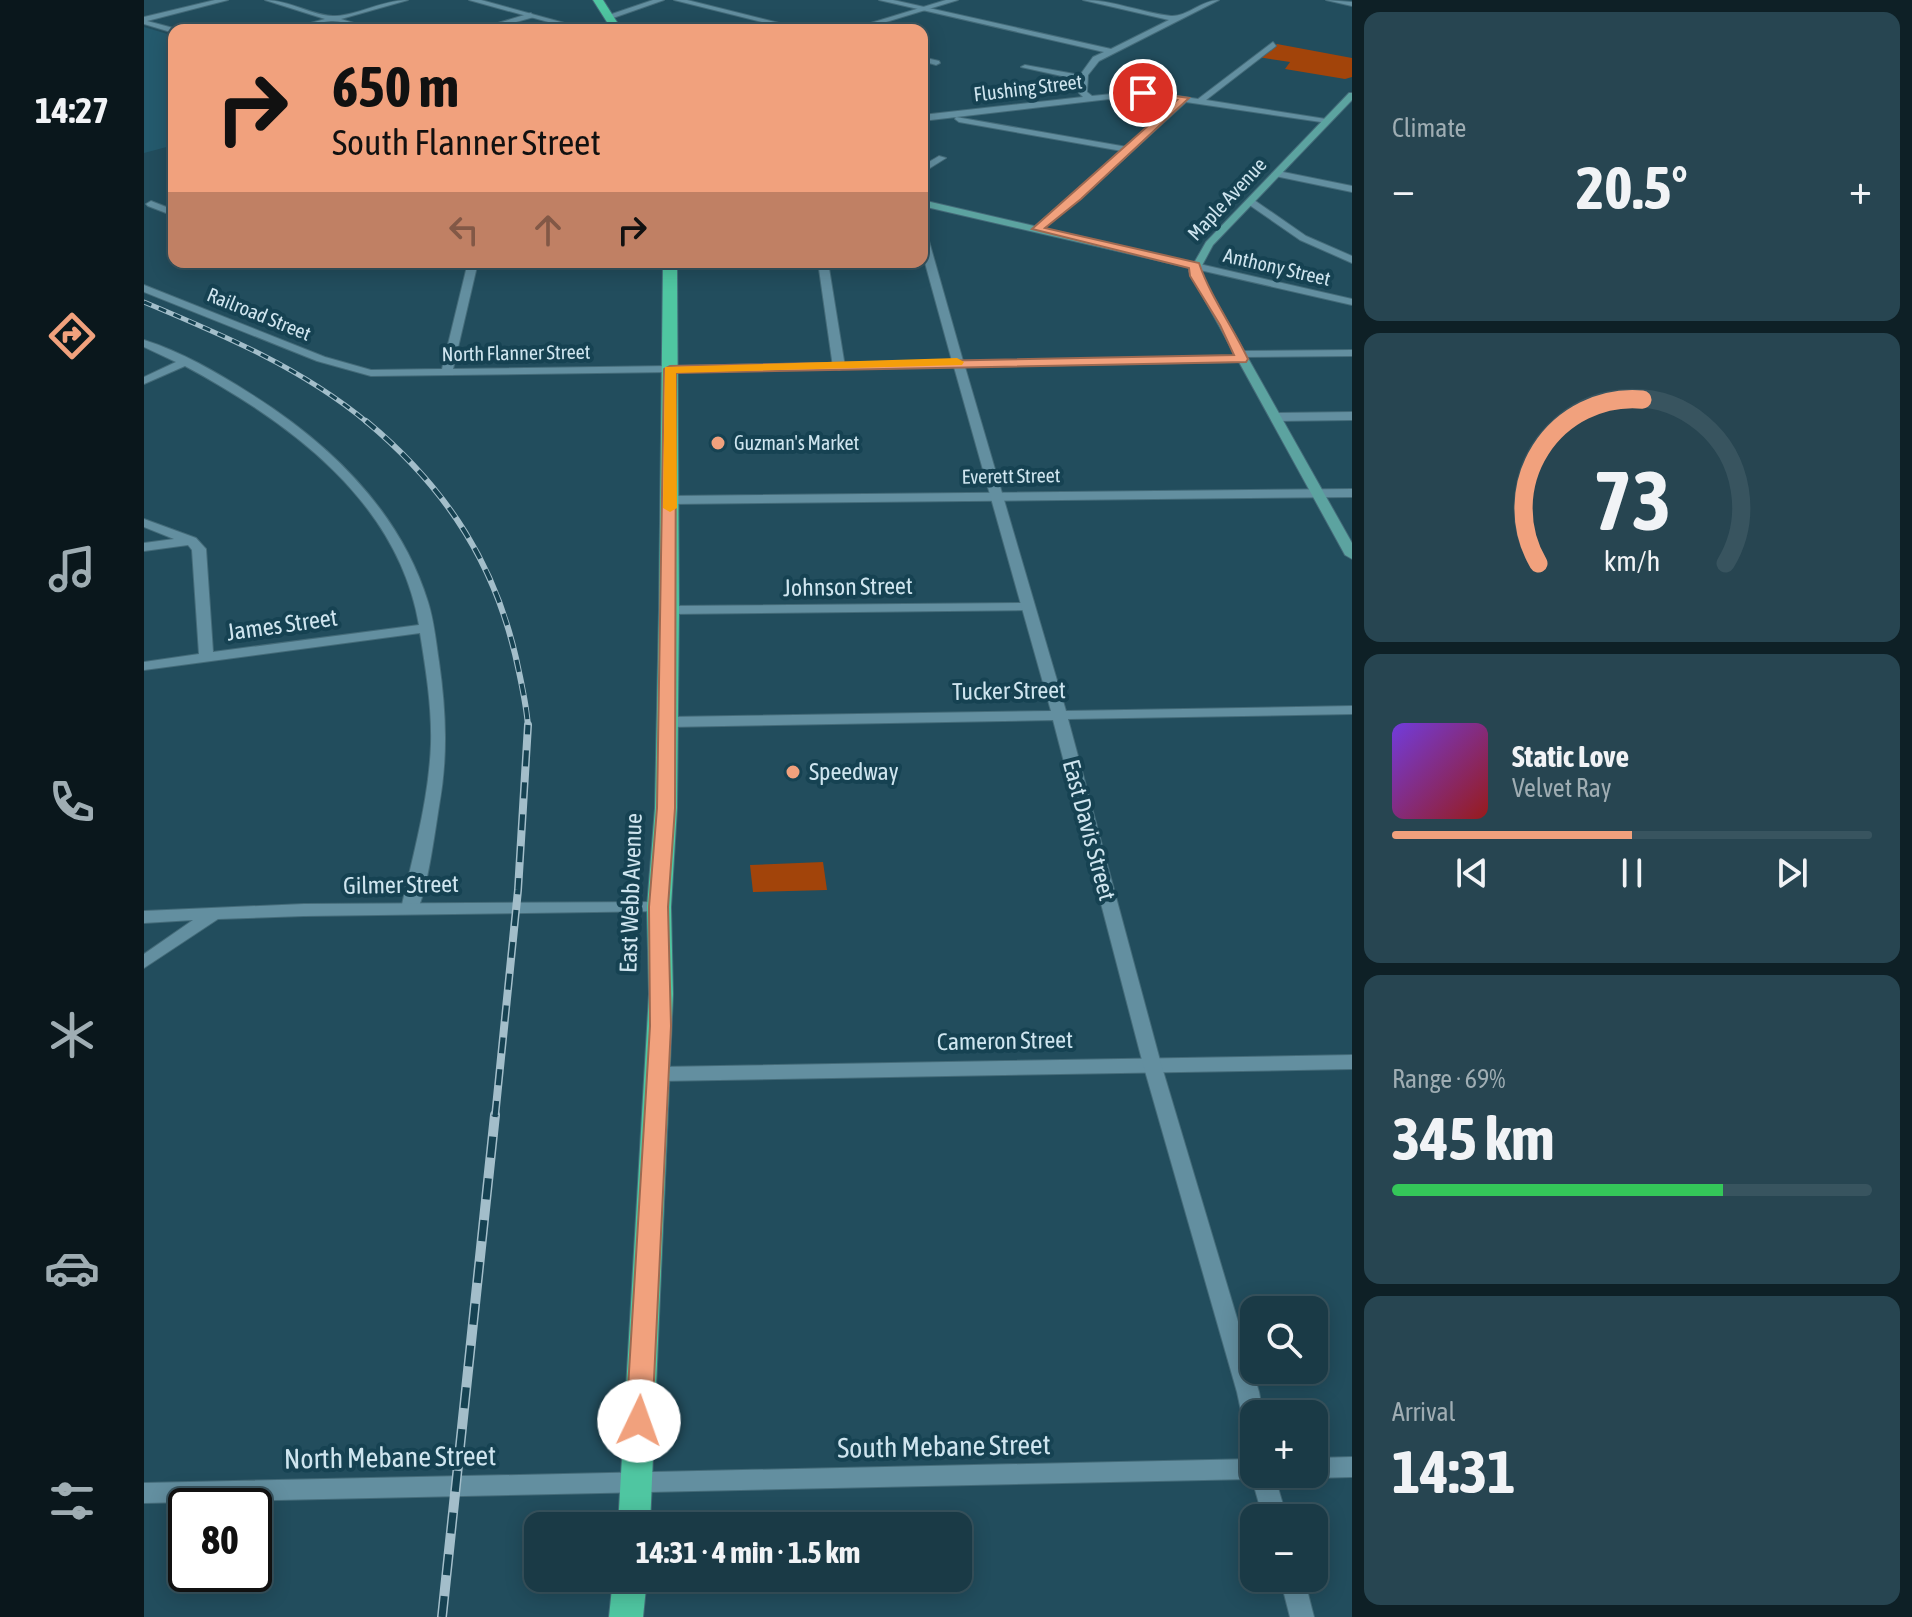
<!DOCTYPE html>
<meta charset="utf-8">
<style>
:root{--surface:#1a3a46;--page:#274551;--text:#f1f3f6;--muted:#9fadb3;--line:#38545f;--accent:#f1a17d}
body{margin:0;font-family:"Asap Condensed",sans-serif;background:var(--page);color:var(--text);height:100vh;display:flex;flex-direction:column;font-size:30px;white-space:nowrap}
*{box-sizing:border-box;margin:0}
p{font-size:26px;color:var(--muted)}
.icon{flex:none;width:44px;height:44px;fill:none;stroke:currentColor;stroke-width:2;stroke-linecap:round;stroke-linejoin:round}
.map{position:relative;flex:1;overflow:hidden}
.sheet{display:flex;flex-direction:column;gap:12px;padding:12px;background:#0e2026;width:560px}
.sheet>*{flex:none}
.banner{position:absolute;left:24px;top:24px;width:760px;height:244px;border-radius:16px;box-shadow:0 4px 20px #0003,0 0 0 2px var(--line);background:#f1a17d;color:#111;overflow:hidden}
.buttons{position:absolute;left:1096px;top:1296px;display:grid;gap:16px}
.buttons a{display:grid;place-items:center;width:88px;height:88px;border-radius:16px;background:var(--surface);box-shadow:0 4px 20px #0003,0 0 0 2px var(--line);font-size:40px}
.speed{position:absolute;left:24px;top:1488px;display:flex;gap:16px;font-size:40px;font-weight:700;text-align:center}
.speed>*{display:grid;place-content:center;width:104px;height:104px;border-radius:50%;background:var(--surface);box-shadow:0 4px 20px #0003,0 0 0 2px var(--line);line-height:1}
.speed .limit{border:4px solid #111;border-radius:12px;background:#fff;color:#111}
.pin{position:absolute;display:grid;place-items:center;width:68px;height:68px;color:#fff;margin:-34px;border:4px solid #fff;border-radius:50%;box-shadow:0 2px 8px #0007}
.me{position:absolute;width:88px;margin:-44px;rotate:3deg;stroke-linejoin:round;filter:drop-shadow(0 0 6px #0008)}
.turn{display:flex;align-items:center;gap:28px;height:168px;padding:0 32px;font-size:36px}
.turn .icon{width:104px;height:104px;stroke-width:2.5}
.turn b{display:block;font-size:56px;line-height:68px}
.lanes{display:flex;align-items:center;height:76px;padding:0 32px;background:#0003;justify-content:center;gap:40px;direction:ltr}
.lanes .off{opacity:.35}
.big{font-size:60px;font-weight:700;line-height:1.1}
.sheet .tile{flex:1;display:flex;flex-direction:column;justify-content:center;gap:12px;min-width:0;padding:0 28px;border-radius:16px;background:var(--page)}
.sheet .dial{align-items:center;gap:0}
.dial svg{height:208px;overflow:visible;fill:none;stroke:var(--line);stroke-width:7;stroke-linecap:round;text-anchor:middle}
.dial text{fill:var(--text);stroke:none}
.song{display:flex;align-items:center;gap:24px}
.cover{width:96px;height:96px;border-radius:12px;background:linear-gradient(135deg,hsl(260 70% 55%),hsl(0 70% 35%))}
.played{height:8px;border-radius:4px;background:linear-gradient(90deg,var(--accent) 50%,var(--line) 50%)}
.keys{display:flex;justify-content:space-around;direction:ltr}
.heat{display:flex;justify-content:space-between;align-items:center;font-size:44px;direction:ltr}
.charge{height:12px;border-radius:6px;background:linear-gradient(90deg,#34c759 69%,var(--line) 0)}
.trip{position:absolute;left:380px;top:1512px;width:448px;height:80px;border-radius:16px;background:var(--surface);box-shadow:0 4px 20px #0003,0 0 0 2px var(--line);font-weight:700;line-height:80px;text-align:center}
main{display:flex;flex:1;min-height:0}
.dock{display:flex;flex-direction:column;width:144px;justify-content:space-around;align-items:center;background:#0a171c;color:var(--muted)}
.dock .icon{width:56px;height:56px}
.dock .selected{color:var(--accent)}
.dock b{font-size:36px;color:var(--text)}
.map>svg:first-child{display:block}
.built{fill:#245a6d}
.green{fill:#a2440a}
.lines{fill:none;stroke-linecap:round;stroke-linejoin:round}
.minor-casing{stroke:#446b79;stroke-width:2}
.tertiary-casing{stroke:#446b79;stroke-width:2}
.secondary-casing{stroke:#446b79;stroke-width:2}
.trunk-casing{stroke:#446b79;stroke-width:2}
.minor{fill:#638fa0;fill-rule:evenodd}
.tertiary{fill:#638fa0;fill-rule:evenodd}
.secondary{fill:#5ca3a0;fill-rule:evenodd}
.trunk{fill:#4fc6a1;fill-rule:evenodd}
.rail-far3-casing{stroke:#a3beca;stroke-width:5}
.rail-far2-casing{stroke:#a3beca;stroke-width:6}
.rail-far1-casing{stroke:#a3beca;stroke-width:8}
.rail-casing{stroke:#a3beca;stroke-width:10}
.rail-far3{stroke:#164252;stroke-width:3;stroke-dasharray:8;stroke-linecap:butt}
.rail-far2{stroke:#164252;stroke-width:4;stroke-dasharray:12;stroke-linecap:butt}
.rail-far1{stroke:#164252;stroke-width:5;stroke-dasharray:16;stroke-linecap:butt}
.rail{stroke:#164252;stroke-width:7;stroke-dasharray:21;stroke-linecap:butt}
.route{fill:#f1a17d;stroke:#9d6951;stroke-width:2}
.slow{fill:#f59e0b}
.poi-dot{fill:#f1a17d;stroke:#164252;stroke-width:3}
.labels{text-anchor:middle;stroke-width:8;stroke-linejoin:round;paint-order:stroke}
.far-street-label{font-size:20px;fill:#cfe5ef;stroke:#164252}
.far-poi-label{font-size:20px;fill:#cfe5ef;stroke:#164252;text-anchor:start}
.street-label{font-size:24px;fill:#cfe5ef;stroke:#164252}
.poi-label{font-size:24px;fill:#cfe5ef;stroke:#164252;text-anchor:start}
.near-street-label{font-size:28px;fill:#cfe5ef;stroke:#164252}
</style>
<main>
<nav class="dock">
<b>14:27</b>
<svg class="icon selected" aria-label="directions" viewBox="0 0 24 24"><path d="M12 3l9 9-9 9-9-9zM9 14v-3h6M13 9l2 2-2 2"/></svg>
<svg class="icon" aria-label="music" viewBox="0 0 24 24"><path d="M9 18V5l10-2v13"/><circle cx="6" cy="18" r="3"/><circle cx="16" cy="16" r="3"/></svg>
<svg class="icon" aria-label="phone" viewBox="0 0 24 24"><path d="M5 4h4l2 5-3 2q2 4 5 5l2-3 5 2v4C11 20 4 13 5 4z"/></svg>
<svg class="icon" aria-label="climate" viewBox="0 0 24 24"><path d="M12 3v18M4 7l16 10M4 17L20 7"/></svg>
<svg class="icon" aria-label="car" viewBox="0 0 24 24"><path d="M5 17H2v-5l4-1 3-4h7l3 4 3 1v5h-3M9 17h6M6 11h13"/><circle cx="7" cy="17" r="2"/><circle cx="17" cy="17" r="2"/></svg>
<svg class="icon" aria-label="filters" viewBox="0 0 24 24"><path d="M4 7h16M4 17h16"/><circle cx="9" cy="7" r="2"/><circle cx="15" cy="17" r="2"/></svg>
</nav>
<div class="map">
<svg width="1208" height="1617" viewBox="0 0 1208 1617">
<rect width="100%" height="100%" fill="#224d5d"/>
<!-- built -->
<path class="built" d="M0 27 30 36V145L0 153Z"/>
<!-- green -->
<path class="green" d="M1133 44 1208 58V77L1201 79 1141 69 1146 62 1114 57Z
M679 862 683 890 609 892 606 865Z"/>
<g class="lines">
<!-- minor casing -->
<g class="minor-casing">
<path id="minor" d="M71 0H84L3 21 33 29 30 33 0 24V17Z
M121 0C145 0 169 16 189 16 210 17 238 0 264 0L197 19 232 30C217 30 201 20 187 21 172 22 158 30 142 30L181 19Z
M509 0H520L469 18 462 16Z
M530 0H543L663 30H650Z
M735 0H749L967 49 1025 20 939 0C970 0 998 13 1027 16 1043 17 1058 0 1075 0L955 61 944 75 943 92 948 96 999 91 1054 99 1129 42 1132 46 1062 100 1188 120 1184 123 1042 102 936 199 896 231H890V227L978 151 815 122 811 119 812 117 983 147 1033 100 999 95 778 121V115L939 97 935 93 936 80 877 67 881 65 936 75 949 57 960 52Z
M1182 0 1208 2V6Z
M387 13 390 17 343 30H331Z
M778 57 795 61 796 63 792 65 778 61Z
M795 156 802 158 778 173V166Z
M1134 171 1208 186V192L1131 176 1129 174Z
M7 201 30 210V216L4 206 2 204Z
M324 262H334L309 369 526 366 532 369 526 372 227 376 173 361 0 292V285L181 357 227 370 298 369Z
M674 262H684L701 367 695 370 689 367Z
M1051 263 1208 299V305L1047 268 1046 266Z
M0 340C38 352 72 372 107 394 185 443 256 511 284 602 290 621 292 642 295 662 302 711 304 757 295 806 291 831 283 893 272 913H260L257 909C269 855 285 800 287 744 288 707 282 670 276 633L0 670V662L55 654 48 550 44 545 0 551V543L30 539 0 527V519L52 538 62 549 69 652 275 625C254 501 145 422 41 366L0 384V377L32 362 0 347Z
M1208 350V356L1096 357 1090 354 1096 351Z
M1208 412V420L1132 421 1126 417 1132 413Z
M1208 489V497L526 504 520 500 526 496Z
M883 603 890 607 888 610 525 614 518 610 525 606Z
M1208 1055V1069L515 1081 508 1079 506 1074 508 1069 515 1067Z"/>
</g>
<!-- tertiary casing -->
<g class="tertiary-casing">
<path id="tertiary" d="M325 0H337L446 30H433Z
M802 0H814L716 30H704Z
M1104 200H1110L1162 236 1208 256V263L1156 240 1104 204Z
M778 231 783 234 819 361 1098 356 1104 359 1098 362 821 367 922 711 1208 706V714L924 719 1017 1064 1115 1392 1119 1414H1110V1437L1102 1434 1093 1392 999 1064 909 720 524 727 516 722 524 717 907 711 810 367 526 372 520 369 526 366 808 361 778 252Z
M515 902 524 907 521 911 160 916 74 919 0 968V954L49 920 0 923V911L160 904Z
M1208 1457V1477L1170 1478 1161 1474H1170V1458Z
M1110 1459V1474H1130L1143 1518H1119L1108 1479 0 1503V1483Z
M1136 1578H1160L1170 1617H1146Z"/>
</g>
<!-- secondary casing -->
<g class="secondary-casing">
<path id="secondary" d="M1205 93H1208V100L1069 245 1055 271 1208 543V559L1201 555 1045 271 1047 268 778 206V200L1050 263 1062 242Z"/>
</g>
<!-- trunk casing -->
<g class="trunk-casing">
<path id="trunk" d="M449 0H459L478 30H468Z
M519 262H533L535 610 533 808 527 907 529 994 506 1526H474L505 994 503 907 511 808 515 610Z
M469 1578H503L499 1617H465Z"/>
</g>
<!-- minor -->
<use href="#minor" class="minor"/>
<!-- tertiary -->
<use href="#tertiary" class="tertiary"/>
<!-- secondary -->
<use href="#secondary" class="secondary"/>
<!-- trunk -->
<use href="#trunk" class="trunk"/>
<!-- rail-far3 casing -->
<g class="rail-far3-casing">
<path id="rail-far3" d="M0 302C79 335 158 368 224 423"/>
</g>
<!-- rail-far2 casing -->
<g class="rail-far2-casing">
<path id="rail-far2" d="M222 421C304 489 354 567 375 672 379 691 383 709 384 727"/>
</g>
<!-- rail-far1 casing -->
<g class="rail-far1-casing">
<path id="rail-far1" d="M351 1117 374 890 384 725"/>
</g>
<!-- rail casing -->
<g class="rail-casing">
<path id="rail" d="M298 1617 351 1115"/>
</g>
<!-- rail-far3 -->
<use href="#rail-far3" class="rail-far3"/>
<!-- rail-far2 -->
<use href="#rail-far2" class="rail-far2"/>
<!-- rail-far1 -->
<use href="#rail-far1" class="rail-far1"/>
<!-- rail -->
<use href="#rail" class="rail"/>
</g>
<!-- route -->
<path class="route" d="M996 91 1045 98 937 199 901 228 1055 263C1066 296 1089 327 1104 359L1102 362 532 373 531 808 524 907 527 1026 508 1421 504 1429 495 1432 486 1429 482 1421 506 1026 505 907 513 808 520 369 526 366 1090 355 1076 325 1046 276 1045 268 888 229 1033 100 999 96Z"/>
<!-- slow -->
<path class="slow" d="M813 358 820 362 818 365 532 373 533 508 526 512 519 508 521 367Z"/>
<!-- markers -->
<g class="poi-dot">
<circle cx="574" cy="443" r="8"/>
<circle cx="649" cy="772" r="8"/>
</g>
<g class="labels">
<!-- far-street labels -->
<g class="far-street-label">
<text transform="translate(884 88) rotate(-7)" y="7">Flushing Street</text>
<text transform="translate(1083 199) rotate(-47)" y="7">Maple Avenue</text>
<text transform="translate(1133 267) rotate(13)" y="7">Anthony Street</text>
<text transform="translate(115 314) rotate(22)" y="7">Railroad Street</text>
<text transform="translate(372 353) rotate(-1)" y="7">North Flanner Street</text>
<text transform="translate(867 476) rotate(-1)" y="7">Everett Street</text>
</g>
<!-- far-poi labels -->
<g class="far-poi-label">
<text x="590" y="450">Guzman's Market</text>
</g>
<!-- street labels -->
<g class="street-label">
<text transform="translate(704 587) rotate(-1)" y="8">Johnson Street</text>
<text transform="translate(138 625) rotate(-8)" y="8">James Street</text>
<text transform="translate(865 691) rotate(-1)" y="8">Tucker Street</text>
<text transform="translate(945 830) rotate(75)" y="8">East Davis Street</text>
<text transform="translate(257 885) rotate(-1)" y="8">Gilmer Street</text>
<text transform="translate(487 893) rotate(-88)" y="8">East Webb Avenue</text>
<text transform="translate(861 1041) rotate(-1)" y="8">Cameron Street</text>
</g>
<!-- poi labels -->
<g class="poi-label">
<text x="665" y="780">Speedway</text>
</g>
<!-- near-street labels -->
<g class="near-street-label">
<text transform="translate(800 1446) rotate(-1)" y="10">South Mebane Street</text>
<text transform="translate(246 1457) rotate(-1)" y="10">North Mebane Street</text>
</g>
</g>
</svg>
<div class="buttons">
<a><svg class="icon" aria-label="search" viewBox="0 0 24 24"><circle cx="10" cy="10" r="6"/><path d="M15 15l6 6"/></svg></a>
<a>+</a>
<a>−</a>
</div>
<div class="speed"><div class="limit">80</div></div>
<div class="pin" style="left:999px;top:93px;background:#d93025"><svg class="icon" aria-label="arrive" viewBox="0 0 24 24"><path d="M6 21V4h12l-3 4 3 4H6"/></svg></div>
<svg class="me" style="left:495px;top:1421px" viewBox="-20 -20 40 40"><circle r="19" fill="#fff"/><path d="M0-13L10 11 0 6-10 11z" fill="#f1a17d"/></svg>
<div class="trip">14:31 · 4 min · 1.5 km</div>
<div class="banner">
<div class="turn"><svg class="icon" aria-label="right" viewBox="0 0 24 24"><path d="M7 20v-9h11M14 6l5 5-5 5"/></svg><div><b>650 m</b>South Flanner Street</div></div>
<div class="lanes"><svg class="icon off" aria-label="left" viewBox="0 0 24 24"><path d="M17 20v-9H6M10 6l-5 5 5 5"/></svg><svg class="icon off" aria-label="ahead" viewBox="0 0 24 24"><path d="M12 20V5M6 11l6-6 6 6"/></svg><svg class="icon" aria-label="right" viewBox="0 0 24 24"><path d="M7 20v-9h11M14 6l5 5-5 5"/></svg></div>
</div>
</div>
<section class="sheet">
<div class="tile"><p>Climate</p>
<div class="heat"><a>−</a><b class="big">20.5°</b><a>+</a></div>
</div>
<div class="tile dial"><svg viewBox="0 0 100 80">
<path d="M14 69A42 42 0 1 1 86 69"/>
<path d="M14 69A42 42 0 0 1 54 6" stroke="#f1a17d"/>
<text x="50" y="56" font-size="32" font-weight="700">73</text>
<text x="50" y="72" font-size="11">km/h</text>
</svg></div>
<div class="tile">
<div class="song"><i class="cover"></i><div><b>Static Love</b><p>Velvet Ray</p></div></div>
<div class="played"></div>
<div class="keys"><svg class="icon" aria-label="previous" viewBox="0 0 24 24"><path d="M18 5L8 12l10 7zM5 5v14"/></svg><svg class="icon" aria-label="pause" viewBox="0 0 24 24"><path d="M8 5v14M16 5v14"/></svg><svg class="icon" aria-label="next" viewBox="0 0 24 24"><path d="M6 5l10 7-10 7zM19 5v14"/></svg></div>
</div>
<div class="tile"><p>Range · 69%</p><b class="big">345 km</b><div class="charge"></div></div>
<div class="tile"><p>Arrival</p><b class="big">14:31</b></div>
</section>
</main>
